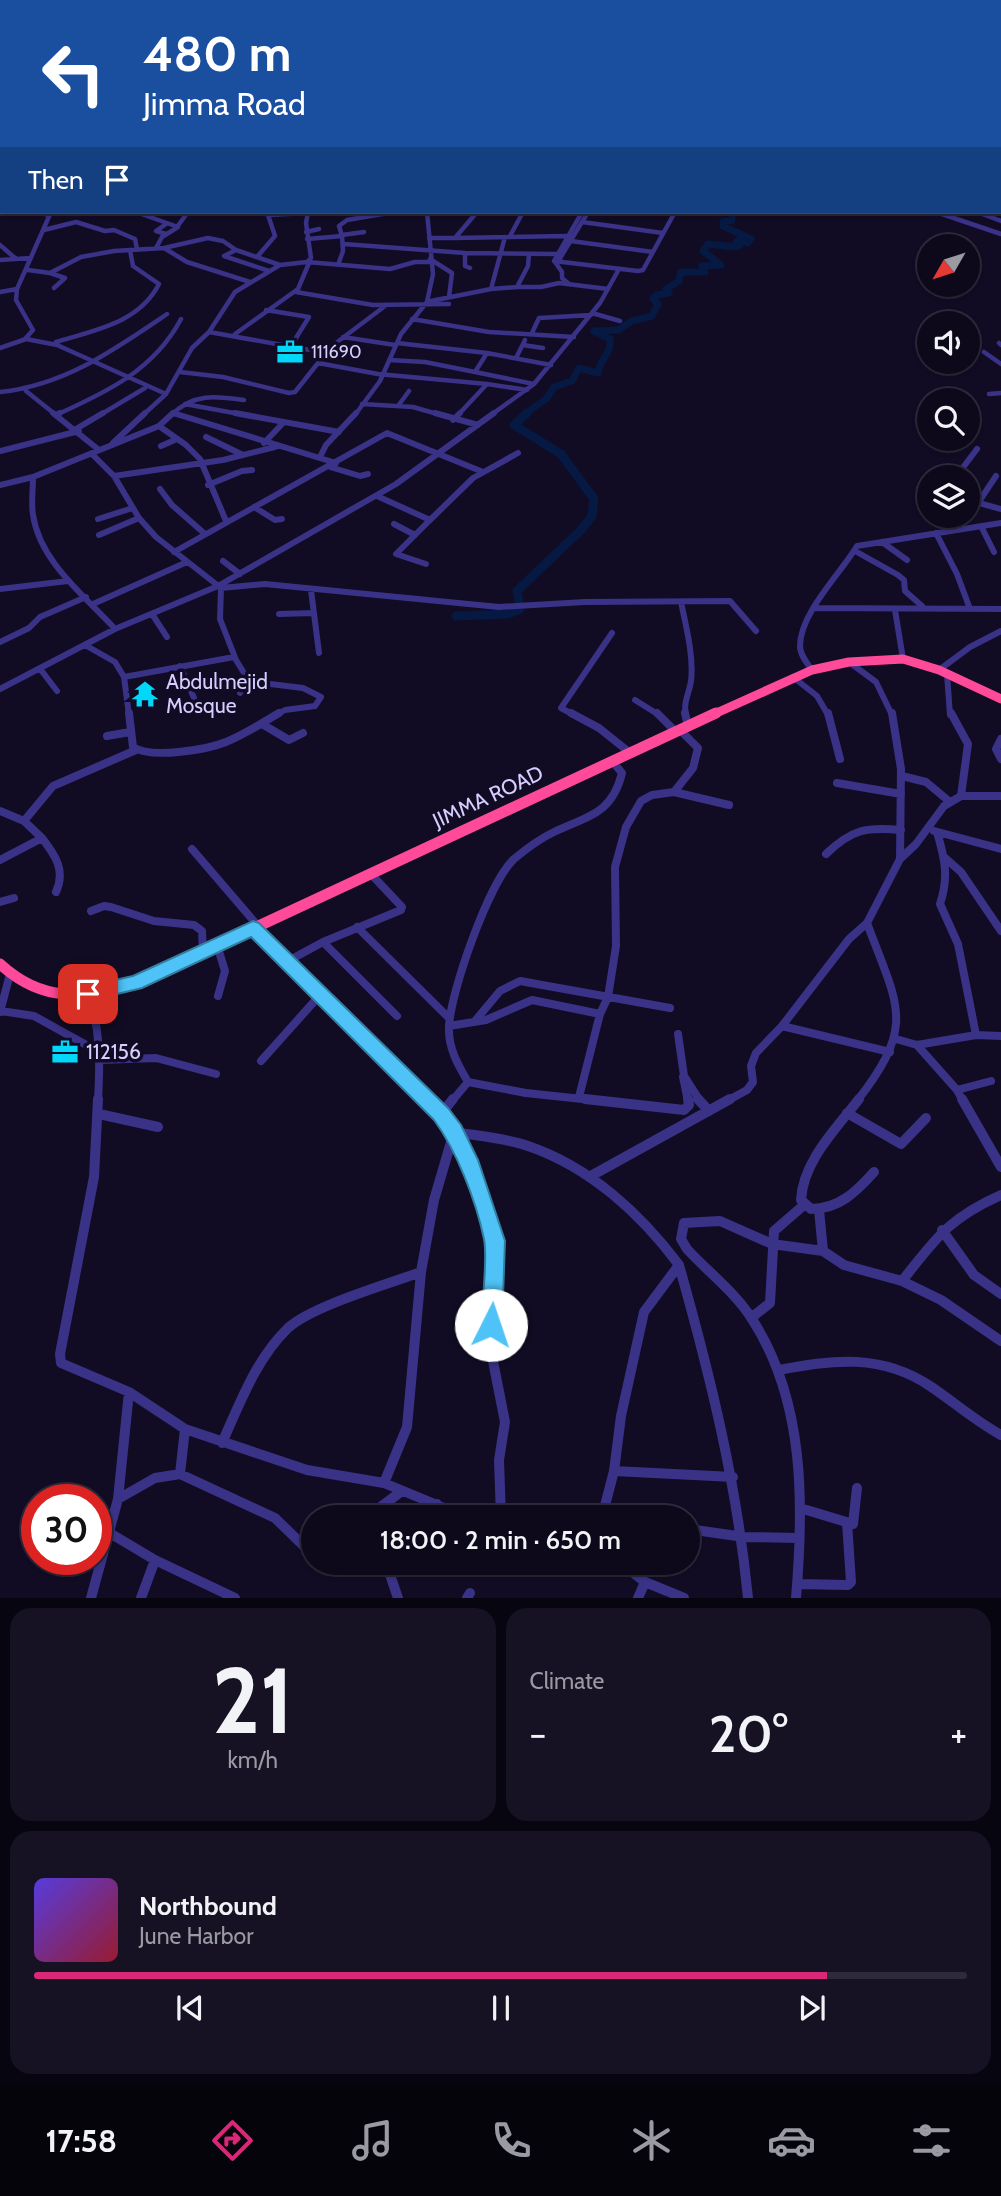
<!DOCTYPE html>
<meta charset="utf-8">
<style>
:root{--surface:#0d091b;--page:#161224;--text:#f1f3f6;--muted:#9a9aa3;--line:#2d2a3a;--accent:#db2777}
body{margin:0;font-family:Cabin,sans-serif;background:var(--page);color:var(--text);height:100vh;display:flex;flex-direction:column;font-size:26px;white-space:nowrap}
*{box-sizing:border-box;margin:0}
p{font-size:23px;color:var(--muted)}
.icon{flex:none;width:38px;height:38px;fill:none;stroke:currentColor;stroke-width:2;stroke-linecap:round;stroke-linejoin:round}
.map{position:relative;height:1598px;overflow:hidden}
.side{display:flex;flex-direction:column;gap:10px;padding:10px;background:#07050f;flex:1}
.side>*{flex:none}
.hud{position:absolute;left:0px;top:0px;width:1001px;height:214px;box-shadow:0 2px 5px #0004,0 0 0 2px var(--line);background:#1a4fa0;color:#fff;overflow:hidden}
.needle{width:46px;rotate:231deg}
.fabs{position:absolute;left:917px;top:234px;display:grid;gap:14px}
.fabs a{display:grid;place-items:center;width:63px;height:63px;border-radius:50%;background:var(--surface);box-shadow:0 2px 5px #0004,0 0 0 2px var(--line);font-size:35px}
.speed{position:absolute;left:21px;top:1484px;display:flex;gap:14px;font-size:35px;font-weight:700;text-align:center}
.speed>*{display:grid;place-content:center;width:91px;height:91px;border-radius:50%;background:var(--surface);box-shadow:0 2px 5px #0004,0 0 0 2px var(--line);line-height:1}
.speed .limit{border:10px solid #d22;background:#fff;color:#111}
.pin{position:absolute;display:grid;place-items:center;width:60px;height:60px;color:#fff;margin:-30px;border-radius:14px;box-shadow:0 4px 10px #0006}
.me{position:absolute;width:77px;margin:-38px;rotate:4deg;stroke-linejoin:round;filter:drop-shadow(0 0 5px #0008)}
.turn{display:flex;align-items:center;gap:24px;height:147px;padding:0 28px;font-size:32px}
.turn .icon{width:91px;height:91px;stroke-width:2.5}
.turn b{display:block;font-size:49px;line-height:60px}
.then{display:flex;align-items:center;height:66px;padding:0 28px;background:#0003;gap:14px;font-size:26px}
.big{font-size:52px;font-weight:600;line-height:1.1}
.side .card{flex:1;display:flex;flex-direction:column;justify-content:center;gap:10px;min-width:0;padding:0 24px;border-radius:21px;background:var(--page)}
.side .dial{align-items:center;gap:0}
.dial b{font-size:91px;line-height:1}
.song{display:flex;align-items:center;gap:21px}
.cover{width:84px;height:84px;border-radius:10px;background:linear-gradient(135deg,hsl(250 70% 55%),hsl(350 70% 35%))}
.played{height:7px;border-radius:4px;background:linear-gradient(90deg,var(--accent) 85%,var(--line) 85%)}
.keys{display:flex;justify-content:space-around;direction:ltr}
.heat{display:flex;justify-content:space-between;align-items:center;font-size:38px;direction:ltr}
.side .tiles{flex:1;display:grid;gap:10px;grid-template-columns:1fr 1fr}
.card:last-child{grid-column:span 2}
.trip{position:absolute;left:301px;top:1505px;width:399px;height:70px;border-radius:35px;background:var(--surface);box-shadow:0 2px 5px #0004,0 0 0 2px var(--line);font-weight:600;line-height:70px;text-align:center}
.dock{display:flex;height:112px;justify-content:space-around;align-items:center;background:#05040b;color:var(--muted)}
.dock .icon{width:49px;height:49px}
.dock .active{color:var(--accent)}
.dock b{font-size:32px;color:var(--text)}
.map>svg:first-child{display:block}
.lines{fill:none;stroke-linecap:round;stroke-linejoin:round}
.river-far1{stroke:#051943;stroke-width:7}
.river{stroke:#051943;stroke-width:9}
.minor-far4{stroke:#393287;stroke-width:3.5}
.minor-far3{stroke:#393287;stroke-width:4.5}
.minor-far2{stroke:#393287;stroke-width:6}
.minor-far1{stroke:#393287;stroke-width:8}
.minor{stroke:#393287;stroke-width:10}
.major{stroke:#c655ff;stroke-width:5}
.highway-far1{stroke:#ff4999;stroke-width:9}
.highway{stroke:#ff4999;stroke-width:11}
.route{fill:#4fc3f7;stroke:#337fa1;stroke-width:2}
.labels{text-anchor:middle;stroke-width:7;stroke-linejoin:round;paint-order:stroke}
.far-poi-label{font-size:18px;fill:#d6ceff;stroke:#110c24;text-anchor:start}
.poi-label{font-size:21px;fill:#d6ceff;stroke:#110c24;text-anchor:start}
.street-label{font-size:21px;fill:#d6ceff;stroke:#110c24}
</style>
<div class="map">
<svg width="1001" height="1598" viewBox="0 0 1001 1598">
<rect width="100%" height="100%" fill="#110c24"/>
<g class="lines">
<!-- river-far1 -->
<path class="river-far1" d="M524 415 547 398 554 387 572 381 579 368 598 373C600 358 612 354 610 339L594 331 618 330 632 321 652 316 658 304 653 299 656 295 669 293 666 289 679 281 681 272H705L702 266 721 265 703 251 708 244 735 247 740 245 736 242 740 240 748 243 751 239 723 226V222L732 220V212"/>
<!-- river -->
<path class="river" d="M456 616 508 614 520 609 517 591 582 529 592 516 594 499 561 454 514 425 527 413"/>
<!-- minor-far4 -->
<path class="minor-far4" d="M18 0 21 2
M57 0 62 2
M414 0 428 2
M607 0 625 2
M667 0 681 2
M732 0 740 2
M837 0 844 2
M873 0 879 2
M908 0 913 2
M945 0 952 2
M978 0 986 2
M28 2 34 0
M165 2 175 0
M815 2 817 0
M931 2 935 0"/>
<!-- minor-far3 -->
<path class="minor-far3" d="M37 212 49 215
M136 212 178 227 162 237 156 248
M582 212 554 261 638 271 643 270 675 212
M653 212 674 214
M936 212 1001 234
M977 212 1001 221
M50 213 86 212
M269 215 307 213
M582 222 663 233
M166 224 156 231 166 234
M177 227 188 212
M44 230 76 222 105 231 114 230 135 239 137 249
M306 232 319 229
M342 235 364 232
M342 236 339 226 347 220 394 212
M510 236 523 212
M429 238H455L477 212
M455 238 567 236
M307 239 342 236 343 251 338 265
M571 241 653 252
M344 244 465 253 556 254
M0 245 15 258
M164 248 187 262 250 282
M236 250 224 256 269 271
M465 253V266L470 268
M257 257 275 236 267 212
M430 259 452 273 449 297
M0 260 31 258
M559 260 588 212
M307 262 311 258 306 223 308 212
M555 262 562 272V278L569 284
M28 270 50 273 81 257 114 251 164 248 208 238 223 241 236 250 280 265
M50 273 65 278 54 288
M517 287H541L559 283 608 289
M491 289 517 287 528 266 529 254
M0 292 17 289
M296 292 373 305 449 304
M431 301 491 289 505 237
M266 310 309 317 291 346
M592 313 620 321
M412 319 489 332 574 337
M209 332 327 353
M235 334 298 289 309 263
M531 335 539 318 591 315
M343 337 395 345
M25 339 33 330 16 300 17 289 51 212
M56 342C95 330 139 323 159 284L133 266 130 250
M397 343 487 353 551 365
M999 343 1001 345
M523 345 543 348
M0 348 26 339 57 345 166 394
M984 352 1001 364
M487 353 475 372 534 384
M516 358 525 340
M389 360 425 362 475 372
M318 363 336 343 385 306
M180 372 223 377 289 393 295 392 318 363 378 374 487 384
M26 391 56 415
M0 392C65 385 114 350 167 314
M989 394 1001 393
M185 404 245 415
M362 404 413 407 441 415
M398 406 409 391
M173 413 179 415
M56 415C107 392 154 370 181 319
M100 415 145 388
M143 415 166 394 192 348 209 332 235 292 280 265 307 262 390 269 415 262H431
M171 415C194 393 215 396 244 400
M355 415 380 381 401 334 427 302 433 274 427 212
M458 415 487 384 527 390
M491 415 534 384 600 303 619 269"/>
<!-- minor-far2 -->
<path class="minor-far2" d="M53 413 99 450
M173 413 336 463
M235 413 339 432
M435 413 478 425
M56 415 60 413
M453 420 460 413
M159 426 186 445 200 459 226 521
M76 429 103 413
M206 437 243 455
M113 443 145 413
M264 443 283 423
M161 446 177 439
M0 451 79 431
M92 454 114 476 139 518 156 537 221 588 220 619 236 660 244 673 262 683 303 688 321 697 315 706 285 710 276 715
M320 457 326 445 356 413
M330 467 360 476 368 474
M114 476 223 460 275 447
M33 477C33 490 31 503 33 515 40 562 85 596 115 629
M955 478 977 449
M0 485 33 477 159 426 173 413
M208 485 242 471 252 470
M919 488 929 490
M160 489 172 505 205 534
M377 496 430 520 396 554 426 564
M968 500 1001 509
M978 503 996 476
M254 507 275 520 282 519
M927 508 929 505
M98 519 133 508
M430 520 473 478 518 453
M394 524 415 535
M982 528 994 552
M936 533 957 574 970 609
M99 535 139 518
M882 542 907 560
M855 551 898 575 904 580 905 591 922 606
M174 552 387 433 483 472
M223 561 240 574
M221 588 265 584 499 607 585 602 730 601 756 631
M0 589 68 581
M311 590 319 653
M681 602C686 626 694 657 691 681 689 694 683 702 686 715
M93 604 187 562
M814 608 1001 609
M895 610 903 659
M152 614 167 637
M279 614 314 613
M0 642 29 628 40 617 86 597
M85 645 115 662 124 677
M849 662 876 682 892 715
M180 666 194 698
M41 670 57 691
M812 670C807 663 800 655 800 646 800 613 841 573 857 546L1001 523
M939 670 970 647 1001 631
M947 674 950 715
M793 677 817 696 828 715
M0 689 115 629 218 586 396 484 494 413
M240 693 251 679
M635 700 659 715
M129 715 124 677 234 657
M574 715 561 708 612 633"/>
<!-- minor-far1 -->
<path class="minor-far1" d="M129 713 133 747C151 759 206 750 226 742 244 735 262 723 279 713
M571 713 599 728 629 752
M657 713 676 732
M685 713 688 726
M828 713 840 759
M892 713 901 769 900 859
M951 713 968 744 961 796
M262 724 289 740 303 733
M107 736 130 732
M1001 739 996 749 1001 759
M902 776 926 782 950 802
M837 783 901 794
M674 792 729 805
M0 811 24 821 42 838 0 860
M24 821 53 786 136 750
M934 831 1001 849
M937 832C945 859 949 877 940 904L958 944 976 1035
M42 838C55 855 66 870 56 892
M192 849 258 926
M826 854C852 829 866 827 901 830
M944 857 961 872 1001 931
M0 902 14 898
M91 911 104 906 111 907 154 921 194 925 202 931 203 952
M357 927 449 1018
M253 928 428 1101
M323 942 397 1016
M217 945 225 971 218 996
M288 961 323 942 401 910 402 907 370 873
M88 994C101 1029 100 1064 98 1101
M1 1011 34 1016 99 1052
M0 1012 10 974
M475 1021 500 991 520 981 670 1008
M449 1026 486 1020 532 1000 600 1014
M782 1026 890 1052
M678 1034 684 1076 700 1101
M896 1039 917 1045 976 1035 1001 1036
M917 1045 957 1090 963 1101
M100 1060 156 1058 216 1074
M261 1061 320 995
M683 1077 688 1101
M468 1082C458 1065 448 1048 449 1027 450 993 489 882 514 859 526 849 539 839 554 832 588 816 612 814 622 773L612 761
M957 1090 991 1081
M579 1097 600 1014 608 997 616 946 615 867 626 827 641 801 652 795 674 792 693 768 698 748 680 730
M452 1101 468 1082 526 1093 601 1101
M727 1101 747 1090 753 1082 751 1066 756 1053 782 1026 849 939 867 923 900 859 916 844 944 806 961 796H1001
M857 1101C917 1024 898 1007 867 923"/>
<!-- minor -->
<path class="minor" d="M98 1099 94 1177 60 1354 61 1363 129 1392 185 1429 307 1470 384 1483 466 1517
M426 1099 454 1132 469 1160 495 1241 490 1346 505 1422 499 1460 501 1517
M585 1099 684 1110 689 1105 688 1099
M698 1099 709 1111
M859 1099C836 1129 803 1161 801 1200L811 1209C839 1209 856 1192 874 1172
M962 1099 1001 1167
M847 1113 901 1144 926 1118
M99 1114 158 1127
M441 1114 453 1099
M454 1132C479 1136 505 1138 528 1146 590 1167 641 1214 679 1265L644 1312 621 1416 614 1471 602 1517
M589 1177 730 1099
M819 1210 823 1251
M942 1230 974 1275 1001 1294
M679 1265C710 1375 737 1484 748 1598
M902 1281C936 1238 949 1218 1001 1195
M751 1318 770 1303 774 1231 804 1205
M779 1370C833 1359 882 1354 930 1386 954 1402 975 1421 1001 1435
M222 1443C240 1403 256 1359 288 1328 312 1306 388 1284 421 1272
M614 1471 733 1477
M180 1474 185 1429
M384 1483 407 1427 421 1272 434 1200 454 1132
M118 1499 155 1478 180 1474 275 1518 313 1555
M800 1508 853 1524 857 1488
M604 1510 634 1517
M367 1517 402 1491
M424 1517 437 1504
M96 1529 108 1532 155 1560 235 1598
M688 1529 744 1537 799 1538
M386 1563 398 1598
M621 1563 645 1582 684 1598
M797 1584 848 1585 851 1582 847 1523
M91 1598 118 1499 129 1392
M141 1598 155 1560
M467 1598 470 1593
M638 1598 645 1582
M796 1598C804 1504 805 1401 752 1319 735 1292 708 1272 687 1249L681 1239 684 1223 720 1221 772 1244 823 1251 844 1265 902 1281 941 1300 1001 1341"/>
<!-- major -->
<path class="major" d="M779 0 787 2
M795 0 802 2"/>
<!-- highway-far1 -->
<path class="highway-far1" d="M712 715 812 670 849 662 903 659 939 670 1001 699"/>
<!-- highway -->
<path class="highway" d="M0 964C45 1005 81 996 136 983L716 713"/>
</g>
<!-- route -->
<path class="route" d="M253 921 259 923 448 1108 461 1125 478 1160 505 1241 502 1325 499 1333 491 1336 484 1333 481 1325C482 1302 488 1260 484 1239 476 1201 457 1151 434 1120L251 937 142 988 88 1001 82 999 79 994 82 988 88 986 133 976Z"/>
<!-- icons -->
<defs>
<g id="office-bare" transform="scale(2.1)"><path d="M-6-3h4V-5.5h4V-3h4V5H-6ZM-1-4.5V-3h2v-1.5ZM-6 0V1H6V0Z" fill="#00d7f9" stroke="#110c24" stroke-width="2.5" paint-order="stroke"/></g>
<g id="temple-bare" transform="scale(2.1)"><path d="M0-6L5-2H3V0L6.5 2.5H4V6H1.5V3h-3V6H-4V2.5H-6.5L-3 0V-2H-5Z" fill="#00d7f9" stroke="#110c24" stroke-width="2.5" paint-order="stroke"/></g>
</defs>
<g fill-rule="evenodd">
<use href="#office-bare" x="290" y="352"/>
<use href="#temple-bare" x="145" y="694"/>
<use href="#office-bare" x="65" y="1052"/>
</g>
<g class="labels">
<!-- far-poi labels -->
<g class="far-poi-label">
<text x="311" y="358">111690</text>
</g>
<!-- poi labels -->
<g class="poi-label">
<text x="166" y="689">Abdulmejid<tspan x="166" dy="24">Mosque</tspan></text>
<text x="86" y="1059">112156</text>
</g>
<!-- street labels -->
<g class="street-label">
<text transform="translate(488 797) rotate(-25)" y="7">JIMMA ROAD</text>
</g>
</g>
</svg>
<div class="fabs">
<a><svg class="needle" viewBox="-14 -14 28 28"><path d="M0-13l5 13h-10z" fill="#e53935"/><path d="M0 13l5-13h-10z" fill="#9a9aa3"/></svg></a>
<a><svg class="icon" aria-label="sound" viewBox="0 0 24 24"><path d="M4 9h4l5-4v14l-5-4H4zM17 9q2 3 0 6"/></svg></a>
<a><svg class="icon" aria-label="search" viewBox="0 0 24 24"><circle cx="10" cy="10" r="6"/><path d="M15 15l6 6"/></svg></a>
<a><svg class="icon" aria-label="layers" viewBox="0 0 24 24"><path d="M12 4l9 5-9 5-9-5zM3 14l9 5 9-5"/></svg></a>
</div>
<div class="speed"><div class="limit">30</div></div>
<div class="pin" style="left:88px;top:994px;background:#d93025"><svg class="icon" aria-label="arrive" viewBox="0 0 24 24"><path d="M6 21V4h12l-3 4 3 4H6"/></svg></div>
<svg class="me" style="left:491px;top:1325px" viewBox="-20 -20 40 40"><circle r="19" fill="#fff"/><path d="M0-13L10 11 0 6-10 11z" fill="#4fc3f7"/></svg>
<div class="trip">18:00 · 2 min · 650 m</div>
<div class="hud">
<div class="turn"><svg class="icon" aria-label="left" viewBox="0 0 24 24"><path d="M17 20v-9H6M10 6l-5 5 5 5"/></svg><div><b>480 m</b>Jimma Road</div></div>
<div class="then">Then<svg class="icon" aria-label="arrive" viewBox="0 0 24 24"><path d="M6 21V4h12l-3 4 3 4H6"/></svg></div>
</div>
</div>
<section class="side">
<div class="tiles">
<div class="card dial"><b>21</b><p>km/h</p></div>
<div class="card"><p>Climate</p>
<div class="heat"><a>−</a><b class="big">20°</b><a>+</a></div>
</div>
<div class="card">
<div class="song"><i class="cover"></i><div><b>Northbound</b><p>June Harbor</p></div></div>
<div class="played"></div>
<div class="keys"><svg class="icon" aria-label="previous" viewBox="0 0 24 24"><path d="M18 5L8 12l10 7zM5 5v14"/></svg><svg class="icon" aria-label="pause" viewBox="0 0 24 24"><path d="M8 5v14M16 5v14"/></svg><svg class="icon" aria-label="next" viewBox="0 0 24 24"><path d="M6 5l10 7-10 7zM19 5v14"/></svg></div>
</div>
</div>
</section>
<nav class="dock">
<b>17:58</b>
<svg class="icon active" aria-label="directions" viewBox="0 0 24 24"><path d="M12 3l9 9-9 9-9-9zM9 14v-3h6M13 9l2 2-2 2"/></svg>
<svg class="icon" aria-label="music" viewBox="0 0 24 24"><path d="M9 18V5l10-2v13"/><circle cx="6" cy="18" r="3"/><circle cx="16" cy="16" r="3"/></svg>
<svg class="icon" aria-label="phone" viewBox="0 0 24 24"><path d="M5 4h4l2 5-3 2q2 4 5 5l2-3 5 2v4C11 20 4 13 5 4z"/></svg>
<svg class="icon" aria-label="climate" viewBox="0 0 24 24"><path d="M12 3v18M4 7l16 10M4 17L20 7"/></svg>
<svg class="icon" aria-label="car" viewBox="0 0 24 24"><path d="M5 17H2v-5l4-1 3-4h7l3 4 3 1v5h-3M9 17h6M6 11h13"/><circle cx="7" cy="17" r="2"/><circle cx="17" cy="17" r="2"/></svg>
<svg class="icon" aria-label="filters" viewBox="0 0 24 24"><path d="M4 7h16M4 17h16"/><circle cx="9" cy="7" r="2"/><circle cx="15" cy="17" r="2"/></svg>
</nav>
